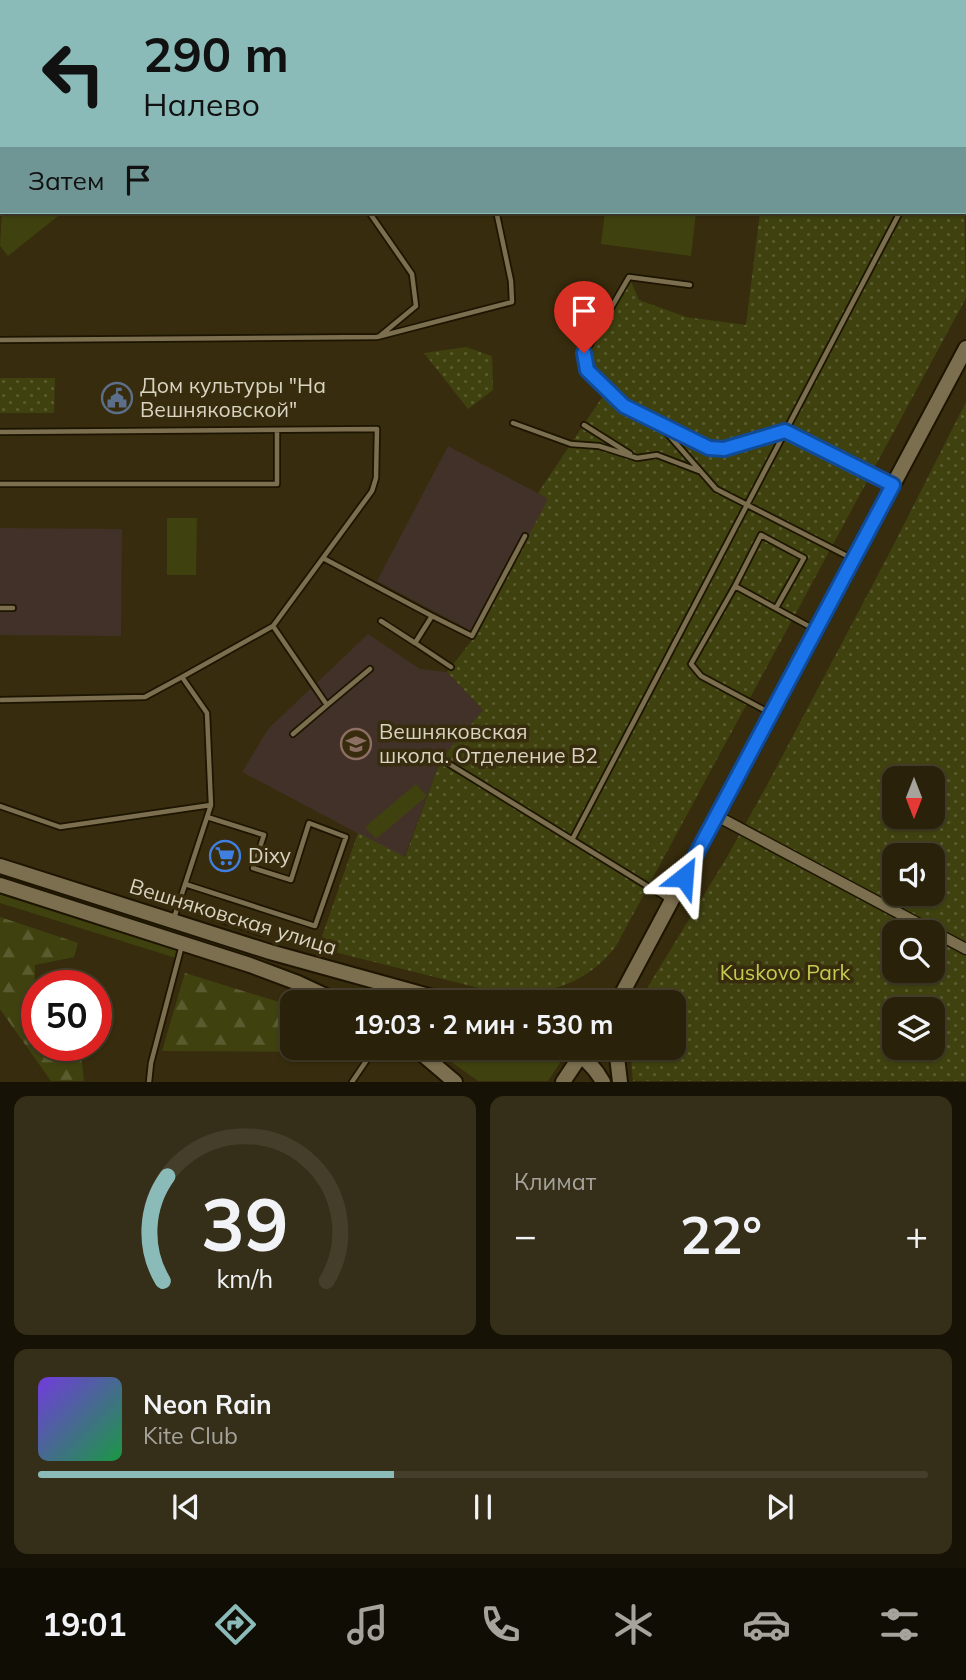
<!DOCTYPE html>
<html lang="ru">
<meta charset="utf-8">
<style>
:root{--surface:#29210a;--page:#352e18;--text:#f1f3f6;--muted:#a5a39c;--line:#453e2b;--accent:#8bbbb9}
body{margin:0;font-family:Mulish,sans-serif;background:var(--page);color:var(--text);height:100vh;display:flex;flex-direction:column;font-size:26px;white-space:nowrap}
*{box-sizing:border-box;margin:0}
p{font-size:23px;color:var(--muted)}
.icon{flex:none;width:38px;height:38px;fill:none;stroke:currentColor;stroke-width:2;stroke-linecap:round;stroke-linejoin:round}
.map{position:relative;height:1082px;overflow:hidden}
.side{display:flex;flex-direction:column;gap:14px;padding:14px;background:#171206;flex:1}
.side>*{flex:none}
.banner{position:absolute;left:0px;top:0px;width:966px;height:214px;box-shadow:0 2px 5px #0004,0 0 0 2px var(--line);background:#8bbbb9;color:#111;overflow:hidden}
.needle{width:46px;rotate:180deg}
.fabs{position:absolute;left:882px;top:766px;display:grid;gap:14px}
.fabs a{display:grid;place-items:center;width:63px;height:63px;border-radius:14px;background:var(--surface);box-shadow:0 2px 5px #0004,0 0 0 2px var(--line);font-size:35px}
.speed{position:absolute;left:21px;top:970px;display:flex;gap:14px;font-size:35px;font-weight:700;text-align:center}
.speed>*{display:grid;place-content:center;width:91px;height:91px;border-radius:50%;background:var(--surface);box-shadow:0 2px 5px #0004,0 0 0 2px var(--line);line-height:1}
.speed .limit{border:10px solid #d22;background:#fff;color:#111}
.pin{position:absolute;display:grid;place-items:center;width:60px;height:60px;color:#fff;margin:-72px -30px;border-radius:50% 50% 50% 0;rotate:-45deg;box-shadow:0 0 7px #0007}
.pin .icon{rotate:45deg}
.me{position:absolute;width:77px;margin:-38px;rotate:28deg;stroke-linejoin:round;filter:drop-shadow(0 0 5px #0008)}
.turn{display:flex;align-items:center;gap:24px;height:147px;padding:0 28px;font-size:32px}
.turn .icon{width:91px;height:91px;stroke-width:2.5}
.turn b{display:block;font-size:49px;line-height:60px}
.then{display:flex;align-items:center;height:66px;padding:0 28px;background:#0003;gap:14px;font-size:26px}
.big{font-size:52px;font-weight:700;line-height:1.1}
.side .widget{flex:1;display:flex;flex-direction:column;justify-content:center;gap:10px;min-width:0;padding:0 24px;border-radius:14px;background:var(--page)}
.side .dial{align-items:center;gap:0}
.dial svg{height:182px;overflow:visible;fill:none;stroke:var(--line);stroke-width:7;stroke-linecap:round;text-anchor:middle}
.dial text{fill:var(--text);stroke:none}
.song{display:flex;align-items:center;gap:21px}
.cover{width:84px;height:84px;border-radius:10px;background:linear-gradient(135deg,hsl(260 70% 55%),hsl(140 70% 35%))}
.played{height:7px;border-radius:4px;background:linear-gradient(90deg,var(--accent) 40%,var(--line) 40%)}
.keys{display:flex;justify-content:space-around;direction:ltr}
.heat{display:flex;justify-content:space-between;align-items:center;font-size:38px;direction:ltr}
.side .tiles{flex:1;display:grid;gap:14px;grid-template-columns:1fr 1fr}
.widget:last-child{grid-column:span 2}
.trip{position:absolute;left:280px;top:990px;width:406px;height:70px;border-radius:14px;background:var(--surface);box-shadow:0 2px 5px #0004,0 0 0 2px var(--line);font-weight:700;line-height:70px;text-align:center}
.dock{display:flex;height:112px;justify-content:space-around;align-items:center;background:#100d04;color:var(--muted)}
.dock .icon{width:49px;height:49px}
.dock .current{color:var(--accent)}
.dock b{font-size:32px;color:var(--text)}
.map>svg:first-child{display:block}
.education{fill:#423128}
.grass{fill:#3f420f}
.forest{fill:url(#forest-firs)}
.park{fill:url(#park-dots);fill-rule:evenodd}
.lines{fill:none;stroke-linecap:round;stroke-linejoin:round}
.lane-casing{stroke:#1d1501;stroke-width:8}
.street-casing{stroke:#1d1501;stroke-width:13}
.secondary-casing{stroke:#1d1501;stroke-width:18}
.lane{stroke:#7b6f4f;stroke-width:4.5}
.street{stroke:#7b6f4f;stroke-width:10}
.secondary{stroke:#7b6f4f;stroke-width:14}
.route-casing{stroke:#114b97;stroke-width:18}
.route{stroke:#1a73e8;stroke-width:12}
.labels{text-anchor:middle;stroke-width:7;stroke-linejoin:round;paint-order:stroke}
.poi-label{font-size:21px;fill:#d9d3c2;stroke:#372c0d;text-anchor:start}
.street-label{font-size:21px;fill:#d9d3c2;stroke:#372c0d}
.park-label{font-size:21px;fill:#c4cb50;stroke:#372c0d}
</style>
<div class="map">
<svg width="966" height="1082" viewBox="0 0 966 1082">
<defs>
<pattern id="forest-firs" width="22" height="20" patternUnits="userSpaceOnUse" patternTransform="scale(1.75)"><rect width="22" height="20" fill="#3f420f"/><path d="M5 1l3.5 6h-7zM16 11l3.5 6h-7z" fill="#5a5c30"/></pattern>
<pattern id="park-dots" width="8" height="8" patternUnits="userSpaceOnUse" patternTransform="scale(1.75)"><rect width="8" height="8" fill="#3f420f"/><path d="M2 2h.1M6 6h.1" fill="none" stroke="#5a5c30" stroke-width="1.8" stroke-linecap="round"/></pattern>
</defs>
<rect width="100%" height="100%" fill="#372c0d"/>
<!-- education -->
<path class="education" d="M448 446 549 499 477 634 377 581Z
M0 528 122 529 121 636 0 635Z
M368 634 420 669 447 672 483 710 441 759 404 858 242 772 268 729Z"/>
<!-- grass -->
<path class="grass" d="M2 210V212H63L8 256 0 246Z
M605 212H696L691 256 601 244Z
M167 518H197L196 575H167Z
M416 784 427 796 376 839 365 827Z
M0 893 178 950 176 958 0 903Z
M450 1048H549L561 1056V1061L548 1081H478L443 1056Z"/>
<!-- forest -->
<path class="forest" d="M0 917 78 943 74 957 35 965 34 1014 37 1017V1045H68L81 1054 84 1081H51L0 1009Z
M185 973 292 1006V1048H355L351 1052 162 1051Z"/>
<!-- park -->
<path class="park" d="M269 0H966V144L964 2Z
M964 192 966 298 616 946C586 985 548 995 499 993L318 948 358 833 405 857 441 759 483 710 447 672 477 634 548 499 538 493 607 390 587 370 585 353 629 277 639 300 686 317 746 325 760 212H964Z
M466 347 492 356 493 390 468 409 424 353Z
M0 378H55L54 413H0Z
M966 402V1081H633L630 1048H674V1003H638L727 857 766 787 891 550ZM894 779H933V817H894ZM894 856H933V894H894ZM894 933H933V971H894ZM894 1010H933V1048H894Z"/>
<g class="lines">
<!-- lane casing -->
<g class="lane-casing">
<path id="lane" d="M16 0V2
M76 2V0
M0 39H2
M0 162 2 160
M369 212 412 274 416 306 381 335
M690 285 629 277 585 353 587 370 624 406 709 448 724 449 785 431 891 484
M0 340 377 337 512 302 511 281 497 215 494 212
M513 423 571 444 599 446 637 458 657 455 699 471
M584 425 630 454
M660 425 716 489 851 558
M0 432 377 429 376 478 372 491 273 626 182 677 207 713 211 805 174 918
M0 484H277V430
M323 558 432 616 415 643 451 667
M735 586 761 535 804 558 776 608
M0 608H13
M432 616 472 636 525 536
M381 621 415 643
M273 626 327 705 370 669
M1 700 145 697 182 677
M770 713 701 676 691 664 735 586 814 629
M293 734 327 705
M441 759 670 900
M0 806 60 827 211 805
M572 840 900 212
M185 884 315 926 346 837 309 823 291 880 253 868 264 835 207 817
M178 906 261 933
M149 1082 151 1063 182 945
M352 1082 375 1048"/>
</g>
<!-- street casing -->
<g class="street-casing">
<path id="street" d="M717 816 966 949"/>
</g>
<!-- secondary casing -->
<g class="secondary-casing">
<path id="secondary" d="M200 0 206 2
M964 161 966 162
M0 866 270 952 454 1003
M0 885 250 965 298 983 341 1003
M617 1003 966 348
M415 1048 455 1082
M570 1048C584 1057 595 1067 603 1082
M616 1048 620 1082
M563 1082 585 1049"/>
</g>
<!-- lane -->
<use href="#lane" class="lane"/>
<!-- street -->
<use href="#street" class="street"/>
<!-- secondary -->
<use href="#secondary" class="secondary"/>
</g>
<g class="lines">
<!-- route casing -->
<g class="route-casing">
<path id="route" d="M584 353 587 370 624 406 709 448 724 449 785 431 893 485 684 877"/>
</g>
<!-- route -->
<use href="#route" class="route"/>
</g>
<!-- icons -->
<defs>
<g id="civic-ring" transform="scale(1.575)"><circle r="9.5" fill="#372c0d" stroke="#5c6f8a" stroke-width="1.5"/><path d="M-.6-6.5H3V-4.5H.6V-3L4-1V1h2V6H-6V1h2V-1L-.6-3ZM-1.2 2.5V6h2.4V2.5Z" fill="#5c6f8a"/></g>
<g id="school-ring" transform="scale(1.575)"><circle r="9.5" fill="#372c0d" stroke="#8d6e63" stroke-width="1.5"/><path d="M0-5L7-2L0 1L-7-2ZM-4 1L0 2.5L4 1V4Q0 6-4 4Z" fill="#8d6e63"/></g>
<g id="supermarket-ring" transform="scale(1.575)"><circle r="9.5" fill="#372c0d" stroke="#3f7fe0" stroke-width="1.5"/><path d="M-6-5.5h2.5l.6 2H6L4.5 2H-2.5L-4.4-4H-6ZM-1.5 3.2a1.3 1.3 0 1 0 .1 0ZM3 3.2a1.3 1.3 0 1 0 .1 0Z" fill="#3f7fe0"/></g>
</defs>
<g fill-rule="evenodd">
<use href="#civic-ring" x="117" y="398"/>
<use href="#school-ring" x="356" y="744"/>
<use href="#supermarket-ring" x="225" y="856"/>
</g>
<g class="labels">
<!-- poi labels -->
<g class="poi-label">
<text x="140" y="393">Дом культуры "На<tspan x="140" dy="24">Вешняковской"</tspan></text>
<text x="379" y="739">Вешняковская<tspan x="379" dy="24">школа. Отделение В2</tspan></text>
<text x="248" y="863">Dixy</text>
</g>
<!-- street labels -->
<g class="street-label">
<text transform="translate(233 917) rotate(17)" y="7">Вешняковская улица</text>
</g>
<!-- park labels -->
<g class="park-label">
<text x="785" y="980">Kuskovo Park</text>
</g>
</g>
</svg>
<div class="fabs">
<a><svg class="needle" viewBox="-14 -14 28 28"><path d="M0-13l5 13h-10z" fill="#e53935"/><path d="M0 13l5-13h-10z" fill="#a5a39c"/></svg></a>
<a><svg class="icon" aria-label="sound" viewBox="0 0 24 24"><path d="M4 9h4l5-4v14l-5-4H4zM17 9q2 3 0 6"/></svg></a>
<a><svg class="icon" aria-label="search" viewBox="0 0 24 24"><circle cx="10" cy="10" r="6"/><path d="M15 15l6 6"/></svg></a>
<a><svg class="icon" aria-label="layers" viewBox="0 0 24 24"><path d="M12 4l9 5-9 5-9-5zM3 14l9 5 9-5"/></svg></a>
</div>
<div class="speed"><div class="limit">50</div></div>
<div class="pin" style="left:584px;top:353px;background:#d93025"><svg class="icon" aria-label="arrive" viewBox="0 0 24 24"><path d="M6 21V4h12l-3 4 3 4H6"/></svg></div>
<svg class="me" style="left:684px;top:877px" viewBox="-20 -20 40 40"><path d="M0-17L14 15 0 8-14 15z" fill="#1a73e8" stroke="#fff" stroke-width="4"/></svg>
<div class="trip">19:03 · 2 мин · 530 m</div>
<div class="banner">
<div class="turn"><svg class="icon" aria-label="left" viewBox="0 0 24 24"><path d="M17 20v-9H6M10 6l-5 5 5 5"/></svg><div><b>290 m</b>Налево</div></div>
<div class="then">Затем<svg class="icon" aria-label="arrive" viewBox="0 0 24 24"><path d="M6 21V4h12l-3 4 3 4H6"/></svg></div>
</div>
</div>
<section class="side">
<div class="tiles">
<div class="widget dial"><svg viewBox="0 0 100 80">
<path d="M14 69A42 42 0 1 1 86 69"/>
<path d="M14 69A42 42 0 0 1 16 23" stroke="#8bbbb9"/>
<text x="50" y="56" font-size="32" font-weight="700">39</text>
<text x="50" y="72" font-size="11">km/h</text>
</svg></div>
<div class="widget"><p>Климат</p>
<div class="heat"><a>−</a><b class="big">22°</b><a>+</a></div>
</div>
<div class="widget">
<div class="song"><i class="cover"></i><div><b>Neon Rain</b><p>Kite Club</p></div></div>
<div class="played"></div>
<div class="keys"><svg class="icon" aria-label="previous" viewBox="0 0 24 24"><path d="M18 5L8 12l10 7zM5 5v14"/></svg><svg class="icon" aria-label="pause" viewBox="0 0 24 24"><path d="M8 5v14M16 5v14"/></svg><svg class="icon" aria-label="next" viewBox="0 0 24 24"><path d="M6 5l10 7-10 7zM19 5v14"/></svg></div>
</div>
</div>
</section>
<nav class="dock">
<b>19:01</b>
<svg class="icon current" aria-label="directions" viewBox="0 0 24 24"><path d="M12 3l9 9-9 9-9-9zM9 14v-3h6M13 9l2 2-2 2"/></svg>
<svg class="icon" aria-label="music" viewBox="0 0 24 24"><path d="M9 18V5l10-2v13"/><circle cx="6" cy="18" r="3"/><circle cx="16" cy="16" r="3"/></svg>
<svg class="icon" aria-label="phone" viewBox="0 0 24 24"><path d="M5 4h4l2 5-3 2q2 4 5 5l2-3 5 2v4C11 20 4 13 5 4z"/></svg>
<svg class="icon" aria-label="climate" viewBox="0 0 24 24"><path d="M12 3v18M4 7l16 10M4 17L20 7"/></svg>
<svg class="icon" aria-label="car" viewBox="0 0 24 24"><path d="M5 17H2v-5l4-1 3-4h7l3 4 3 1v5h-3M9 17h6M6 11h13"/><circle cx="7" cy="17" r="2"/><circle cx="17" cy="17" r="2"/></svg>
<svg class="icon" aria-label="filters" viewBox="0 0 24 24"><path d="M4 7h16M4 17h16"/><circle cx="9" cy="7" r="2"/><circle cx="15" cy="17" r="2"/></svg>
</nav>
